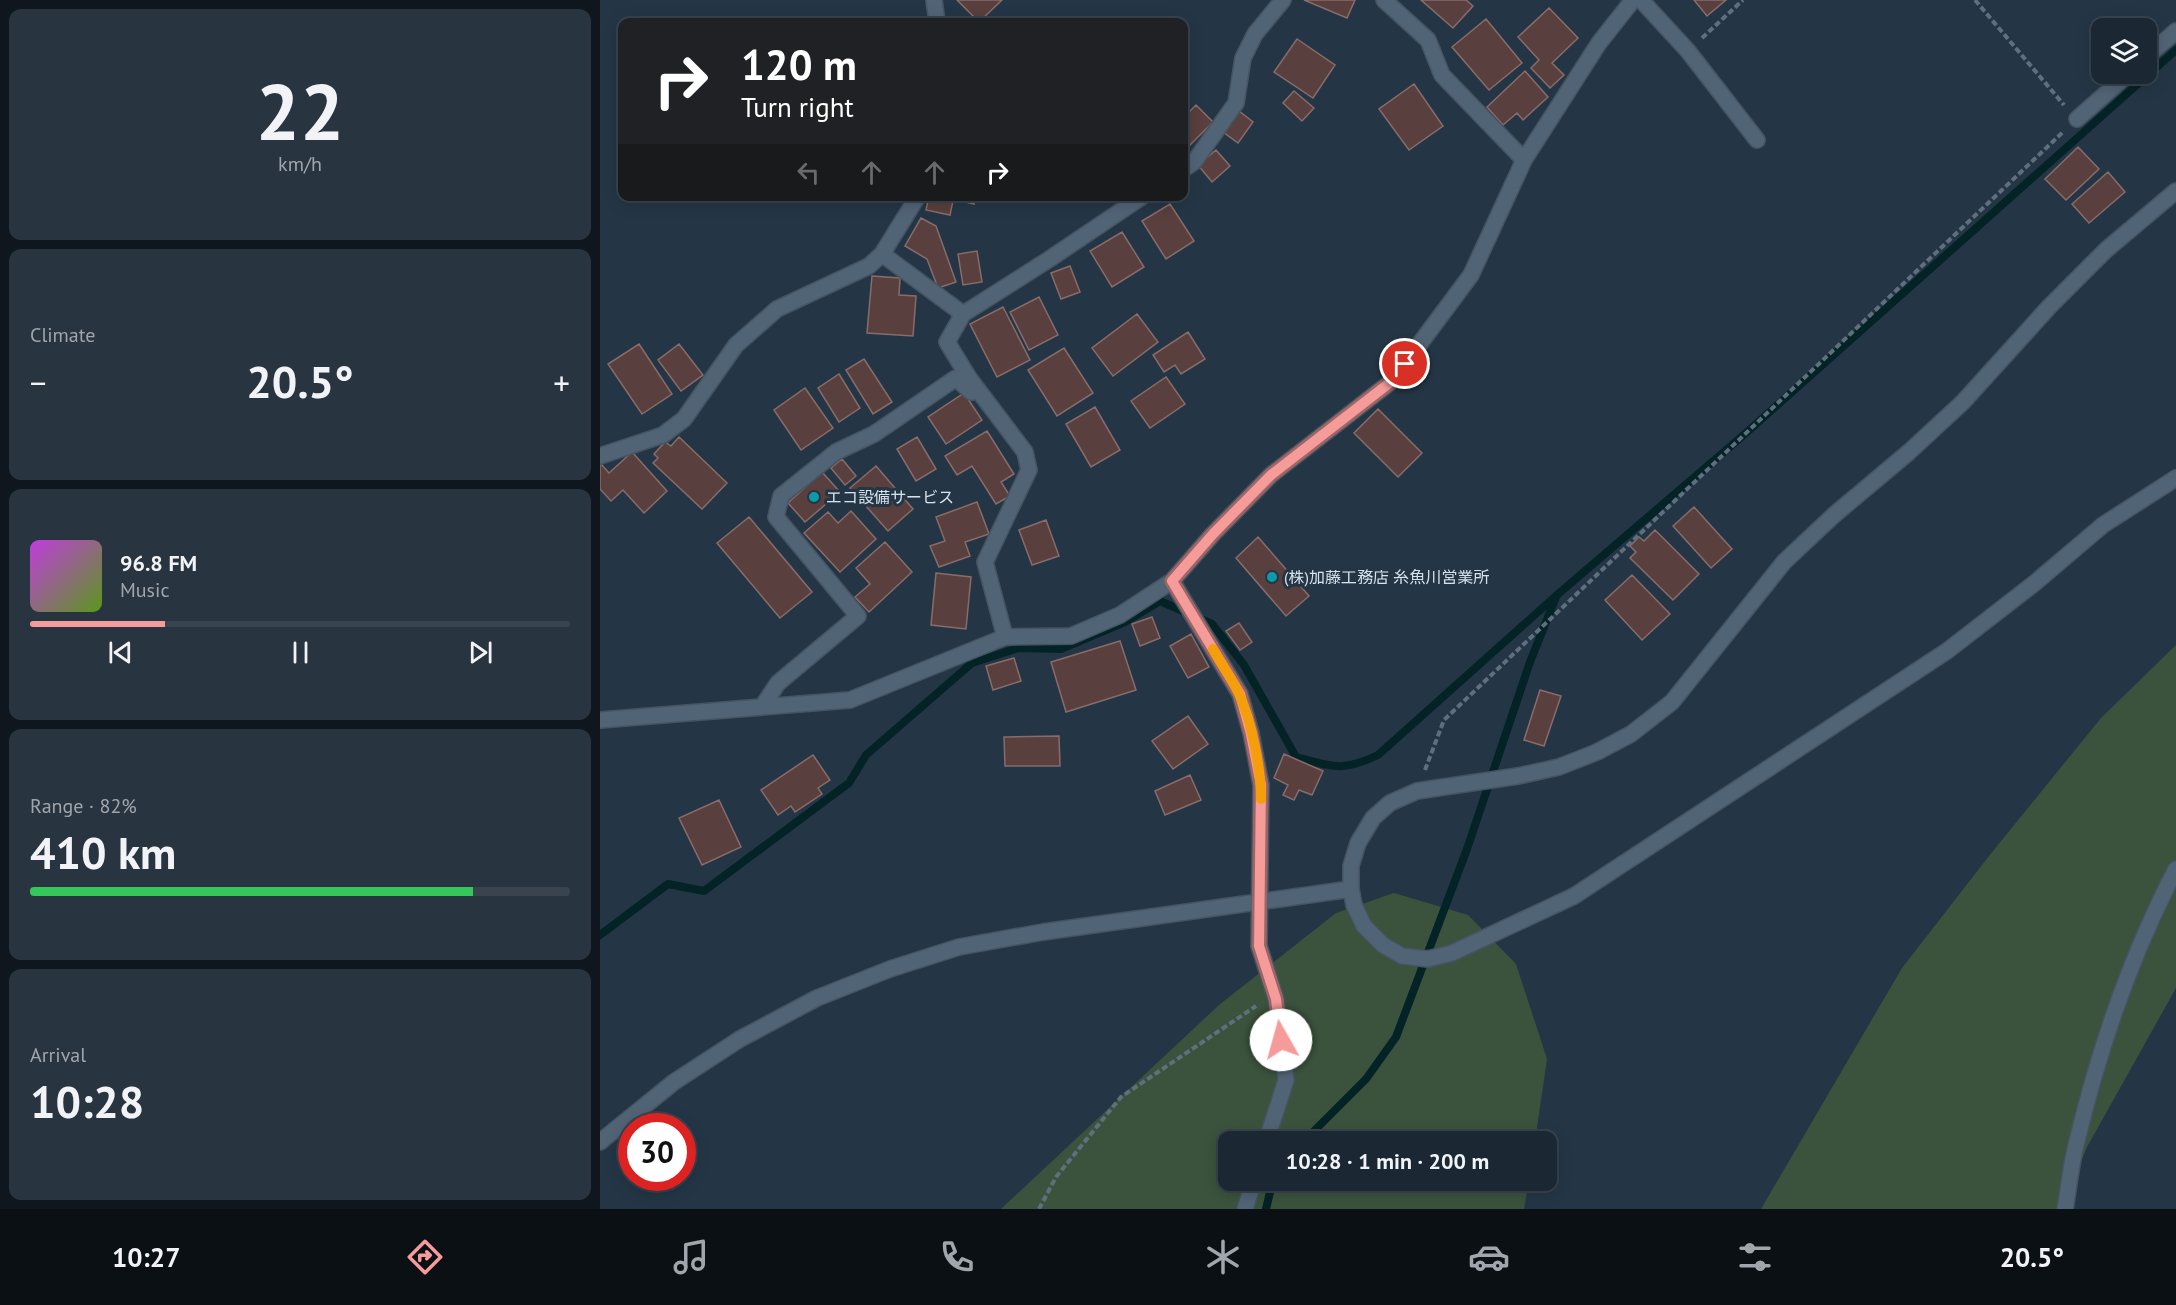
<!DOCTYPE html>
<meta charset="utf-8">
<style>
:root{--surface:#1b2834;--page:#283440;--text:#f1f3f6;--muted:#a0a6ac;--line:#39444f;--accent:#f59b9a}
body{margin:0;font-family:"PT Sans","Noto Sans JP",sans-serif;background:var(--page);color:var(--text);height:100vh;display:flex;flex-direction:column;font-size:22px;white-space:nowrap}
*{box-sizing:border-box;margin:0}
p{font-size:20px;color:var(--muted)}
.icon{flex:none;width:33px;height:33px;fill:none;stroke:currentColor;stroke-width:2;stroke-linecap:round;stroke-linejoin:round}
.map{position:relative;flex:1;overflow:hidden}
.sheet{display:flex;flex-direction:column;gap:9px;padding:9px;background:#0f161d;width:600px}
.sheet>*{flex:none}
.guide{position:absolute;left:18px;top:18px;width:570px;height:183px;border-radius:12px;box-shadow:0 3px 15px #0003,0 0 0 2px var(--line);background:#202124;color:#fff;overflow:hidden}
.fabs{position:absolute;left:1491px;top:18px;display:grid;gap:12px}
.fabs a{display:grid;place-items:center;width:66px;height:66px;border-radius:12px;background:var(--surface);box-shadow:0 3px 15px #0003,0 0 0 2px var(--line);font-size:30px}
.speed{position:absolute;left:18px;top:1113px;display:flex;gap:12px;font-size:30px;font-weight:700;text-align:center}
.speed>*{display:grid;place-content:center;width:78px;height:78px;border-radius:50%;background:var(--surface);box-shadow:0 3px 15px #0003,0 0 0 2px var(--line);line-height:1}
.speed .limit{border:9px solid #d22;background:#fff;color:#111}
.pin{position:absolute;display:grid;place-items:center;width:51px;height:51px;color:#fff;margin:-26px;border:3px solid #fff;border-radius:50%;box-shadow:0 2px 6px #0007}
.me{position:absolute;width:66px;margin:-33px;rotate:353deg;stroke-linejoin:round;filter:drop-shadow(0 0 4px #0008)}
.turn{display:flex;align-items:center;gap:21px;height:126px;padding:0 24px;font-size:27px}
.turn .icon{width:78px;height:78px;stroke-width:2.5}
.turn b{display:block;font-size:42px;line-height:51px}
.lanes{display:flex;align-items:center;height:57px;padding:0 24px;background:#0003;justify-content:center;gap:30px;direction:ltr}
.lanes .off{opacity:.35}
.big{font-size:45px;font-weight:700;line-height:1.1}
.sheet .widget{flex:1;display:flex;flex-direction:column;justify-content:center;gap:9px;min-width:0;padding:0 21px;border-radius:12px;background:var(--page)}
.sheet .dial{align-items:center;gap:0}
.dial b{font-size:78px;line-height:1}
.song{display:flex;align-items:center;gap:18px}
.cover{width:72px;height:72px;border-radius:9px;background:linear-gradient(135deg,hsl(290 70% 55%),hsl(90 70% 35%))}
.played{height:6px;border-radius:3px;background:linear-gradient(90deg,var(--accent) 25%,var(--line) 25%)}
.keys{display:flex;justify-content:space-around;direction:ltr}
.heat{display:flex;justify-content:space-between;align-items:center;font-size:33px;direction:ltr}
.charge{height:9px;border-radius:4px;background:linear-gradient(90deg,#34c759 82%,var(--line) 0)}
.trip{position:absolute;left:618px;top:1131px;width:339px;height:60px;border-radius:12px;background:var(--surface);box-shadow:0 3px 15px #0003,0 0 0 2px var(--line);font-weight:700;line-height:60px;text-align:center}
.dock{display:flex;height:96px;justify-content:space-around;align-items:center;background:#0b1015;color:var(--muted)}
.dock .icon{width:42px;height:42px}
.dock .selected{color:var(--accent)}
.dock b{font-size:27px;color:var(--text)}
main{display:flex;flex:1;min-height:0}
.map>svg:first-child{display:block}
.green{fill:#3b533d}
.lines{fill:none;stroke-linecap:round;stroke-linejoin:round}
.stream{stroke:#042326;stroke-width:8}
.building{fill:#593f3e;stroke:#886c6a;stroke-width:1.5}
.minor-casing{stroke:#455462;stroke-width:18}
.tertiary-casing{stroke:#455462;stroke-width:18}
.path{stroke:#5f6f7d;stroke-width:4;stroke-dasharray:6 3;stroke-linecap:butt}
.minor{stroke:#516476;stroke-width:15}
.tertiary{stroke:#516476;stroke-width:15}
.route-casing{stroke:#9f6564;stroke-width:15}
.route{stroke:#f59b9a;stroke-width:10}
.slow{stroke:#f59e0b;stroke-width:10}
.culture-dot{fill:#0f9aa8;stroke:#243646;stroke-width:2}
.labels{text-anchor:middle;stroke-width:6;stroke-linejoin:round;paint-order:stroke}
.poi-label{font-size:16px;fill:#d6e1ec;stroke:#243646;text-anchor:start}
</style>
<main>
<section class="sheet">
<div class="widget dial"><b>22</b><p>km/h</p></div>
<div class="widget"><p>Climate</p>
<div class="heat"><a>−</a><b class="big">20.5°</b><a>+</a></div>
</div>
<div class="widget">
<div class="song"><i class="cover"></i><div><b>96.8 FM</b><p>Music</p></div></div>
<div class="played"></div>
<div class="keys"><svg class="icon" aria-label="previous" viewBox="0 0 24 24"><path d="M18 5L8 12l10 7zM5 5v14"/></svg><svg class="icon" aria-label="pause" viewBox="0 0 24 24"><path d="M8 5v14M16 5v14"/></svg><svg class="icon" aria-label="next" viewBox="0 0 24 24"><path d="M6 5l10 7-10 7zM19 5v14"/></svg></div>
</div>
<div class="widget"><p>Range · 82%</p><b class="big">410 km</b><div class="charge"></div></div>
<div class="widget"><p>Arrival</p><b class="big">10:28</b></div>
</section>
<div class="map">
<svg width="1576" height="1209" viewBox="0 0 1576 1209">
<rect width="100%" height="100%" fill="#243646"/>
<!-- green -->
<path class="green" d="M1576 645V988L1487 1147 1461 1209H1161L1302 968 1389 856 1501 718Z
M794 893 868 915 916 964 947 1059 935 1141 628 1142V1180L929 1181 924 1209H401L619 1005 736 913Z"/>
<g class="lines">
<!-- stream -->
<path class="stream" d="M0 935 68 884 104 891 249 783 266 755 372 663 418 648 461 649 525 622 560 601 612 624 644 665 696 757C733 767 742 772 778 755L957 595 1146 433 1576 50
M703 1142 766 1079 796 1037 867 849 930 662 956 597
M666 1209 671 1188 676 1180"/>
</g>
<!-- building -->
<path class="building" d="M357 0H402L379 22Z
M704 0H755L747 18Z
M821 0H866L873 6 853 28Z
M1094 0H1126L1107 16Z
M949 8 978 38 952 63 964 75 950 88 931 68 939 60 918 37Z
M287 17 306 22H286Z
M886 19 922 63 889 90 852 47Z
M697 39 735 65 713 98 674 72Z
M925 71 948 97 923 120 917 113 903 125 887 107Z
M814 84 843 126 809 150 779 109Z
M694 91 714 108 702 121 683 103Z
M596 105 613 122 584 151V117Z
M639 111 653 122 638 143 623 132Z
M1478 147 1499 169 1466 200 1445 179Z
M616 150 630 166 612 182 598 165Z
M1508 172 1525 192 1489 223 1472 204Z
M329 196H354L350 215 326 210Z
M362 196H376L374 204 361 201Z
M570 204 594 241 566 259 542 221Z
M321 218 336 226 356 282 338 288 327 259 305 246Z
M522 232 544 267 512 287 490 251Z
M377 251 382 282 363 285 358 254Z
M470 266 480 292 461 299 451 273Z
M272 276 300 278 299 295 316 296 313 336 267 333Z
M439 297 458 335 429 350 410 312Z
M403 307 430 360 397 377 370 324Z
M537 314 558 342 513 376 492 348Z
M588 332 605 359 581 374 575 365 564 372 553 355Z
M39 344 72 394 42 414 8 364Z
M79 344 103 375 81 391 58 360Z
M464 348 493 393 457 416 428 370Z
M264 359 292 402 273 414 246 370Z
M239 374 260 408 239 422 218 388Z
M566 377 585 404 550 428 531 401Z
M205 388 233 428 201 450 174 410Z
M364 393 382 420 346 444 328 417Z
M495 407 520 450 491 467 466 424Z
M778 409 822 453 798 477 754 433Z
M387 431 414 474 401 482 410 496 396 504 372 466 357 475 345 456Z
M79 437 127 483 102 509 53 463 58 458 54 454 65 442 71 446Z
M317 437 336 469 316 481 297 449Z
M32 452 67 491 44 513 23 490 11 501 0 489V465L1 464 9 473Z
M242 459 256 476 245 485 231 468Z
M276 466 313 509 288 531 250 488Z
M222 472 240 492 205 522 188 503Z
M377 502 389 534 365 542 370 556 339 567 330 546 345 541 336 517Z
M1094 507 1132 549 1111 568 1073 526Z
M251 511 276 539 240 572 204 533 228 512 238 523Z
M149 517 212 592 180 618 117 543Z
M446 520 459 556 432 565 419 530Z
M1055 530 1099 574 1073 600 1030 558 1036 552 1030 546 1039 537 1044 541Z
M658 537 709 596 686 616 636 558Z
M285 542 312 572 269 612 255 597 270 584 256 568Z
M336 573 371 577 366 629 331 625Z
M1032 575 1070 614 1042 640 1005 600Z
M552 617 560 638 540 646 532 624Z
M639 623 652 642 640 650 626 631Z
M591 634 609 667 588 678 570 646Z
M520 641 536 690 466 712 451 662Z
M414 658 421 681 393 690 386 666Z
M940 690 961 696 944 746 924 740Z
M588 716 608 744 573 769 552 741Z
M459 736 460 766H405L404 737Z
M684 754 723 771 712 795 699 790 694 800 683 795 688 785 674 778Z
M213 755 230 780 218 788 222 794 195 812 191 806 178 815 161 790Z
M590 775 601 800 565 815 555 791Z
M119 800 141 847 102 865 79 818Z"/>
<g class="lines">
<!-- minor casing -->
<g class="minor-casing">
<path id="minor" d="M334 0 337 22
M784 0 828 40 842 75 924 160
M1041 0 1088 51 1157 140
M1546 57 1576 31
M1477 119 1528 74
M584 169 594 162 636 103 643 58 655 34 683 0
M282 254 363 314
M0 456 63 435 84 419 136 345 177 309 269 266 282 254 318 196
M572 581 640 694 651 733 661 785 659 946 676 999 686 1080 666 1142
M405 637 385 562 429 470 425 452 369 378 347 342 363 314 448 260 543 196
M162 707 178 683 258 616 176 517 181 496 236 452 274 434 356 378 371 392H373
M0 720 250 700 405 637 471 636 520 615 572 581 613 534 671 475 792 381 871 275 924 160 999 43 1033 0
M645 1209 654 1180"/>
</g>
<!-- tertiary casing -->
<g class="tertiary-casing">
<path id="tertiary" d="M1576 191 1506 250 1449 307 1363 402 1309 452 1234 515 1184 562 1072 702 1031 734 997 752 959 767 918 776 817 791 790 803 773 818 758 843 751 866V889L754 905 764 926 783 945 802 956 828 959 852 953 974 896 1347 651 1436 582 1503 525 1576 478
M0 1142 74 1082 140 1039 217 998 290 969 359 947 443 932 751 889
M1465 1209C1469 1186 1471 1163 1477 1141 1500 1045 1530 957 1576 869"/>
</g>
<!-- path -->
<path class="path" d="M1375 0 1464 105
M1102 38 1143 0
M825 770 844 720 1463 132
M439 1209 456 1177 521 1097 656 1006"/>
<!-- minor -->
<use href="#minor" class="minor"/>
<!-- tertiary -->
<use href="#tertiary" class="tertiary"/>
</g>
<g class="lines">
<!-- route casing -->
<g class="route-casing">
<path id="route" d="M681 1040 676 999 659 946 661 785 651 734 640 694 572 581 613 534 671 475 792 381 805 364"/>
</g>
<!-- route -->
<use href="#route" class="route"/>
<!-- slow -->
<path class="slow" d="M613 649C621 664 632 678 639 694 652 722 661 769 661 799"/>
</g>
<!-- markers -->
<g class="culture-dot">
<circle cx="214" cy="497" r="6"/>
<circle cx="672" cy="577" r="6"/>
</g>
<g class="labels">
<!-- poi labels -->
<g class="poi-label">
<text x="226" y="503">エコ設備サービス</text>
<text x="684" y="583">(株)加藤工務店 糸魚川営業所</text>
</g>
</g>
</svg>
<div class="fabs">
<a><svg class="icon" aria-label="layers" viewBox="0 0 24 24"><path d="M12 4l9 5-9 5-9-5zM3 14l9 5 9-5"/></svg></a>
</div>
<div class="speed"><div class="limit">30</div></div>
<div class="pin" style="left:805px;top:364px;background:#d93025"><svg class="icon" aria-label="arrive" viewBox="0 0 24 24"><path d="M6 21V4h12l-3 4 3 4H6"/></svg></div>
<svg class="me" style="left:681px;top:1040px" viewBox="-20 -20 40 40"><circle r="19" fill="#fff"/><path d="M0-13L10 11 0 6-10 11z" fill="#f59b9a"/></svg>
<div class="trip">10:28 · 1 min · 200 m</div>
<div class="guide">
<div class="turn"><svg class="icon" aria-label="right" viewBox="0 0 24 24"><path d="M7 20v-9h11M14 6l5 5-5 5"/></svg><div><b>120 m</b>Turn right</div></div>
<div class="lanes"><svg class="icon off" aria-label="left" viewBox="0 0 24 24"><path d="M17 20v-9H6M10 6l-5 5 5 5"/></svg><svg class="icon off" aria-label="ahead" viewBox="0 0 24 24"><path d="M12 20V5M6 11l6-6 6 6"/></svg><svg class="icon off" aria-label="ahead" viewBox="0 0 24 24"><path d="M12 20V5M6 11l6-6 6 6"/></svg><svg class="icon" aria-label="right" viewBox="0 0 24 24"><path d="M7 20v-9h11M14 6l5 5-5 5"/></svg></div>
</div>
</div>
</main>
<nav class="dock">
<b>10:27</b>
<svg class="icon selected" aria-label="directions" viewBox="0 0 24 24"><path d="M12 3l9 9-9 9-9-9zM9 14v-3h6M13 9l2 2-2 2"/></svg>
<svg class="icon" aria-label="music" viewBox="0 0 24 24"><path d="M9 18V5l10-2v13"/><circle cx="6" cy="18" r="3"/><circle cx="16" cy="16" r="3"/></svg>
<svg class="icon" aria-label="phone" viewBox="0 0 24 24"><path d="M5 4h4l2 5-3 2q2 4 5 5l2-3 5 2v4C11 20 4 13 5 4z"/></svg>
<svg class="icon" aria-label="climate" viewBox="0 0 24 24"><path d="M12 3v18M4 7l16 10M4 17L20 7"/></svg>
<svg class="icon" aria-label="car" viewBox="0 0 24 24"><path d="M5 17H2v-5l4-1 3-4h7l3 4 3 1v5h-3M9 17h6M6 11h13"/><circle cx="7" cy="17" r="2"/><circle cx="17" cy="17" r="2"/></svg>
<svg class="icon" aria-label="filters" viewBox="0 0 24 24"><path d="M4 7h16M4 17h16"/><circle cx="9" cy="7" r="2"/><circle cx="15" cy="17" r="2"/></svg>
<b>20.5°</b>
</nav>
